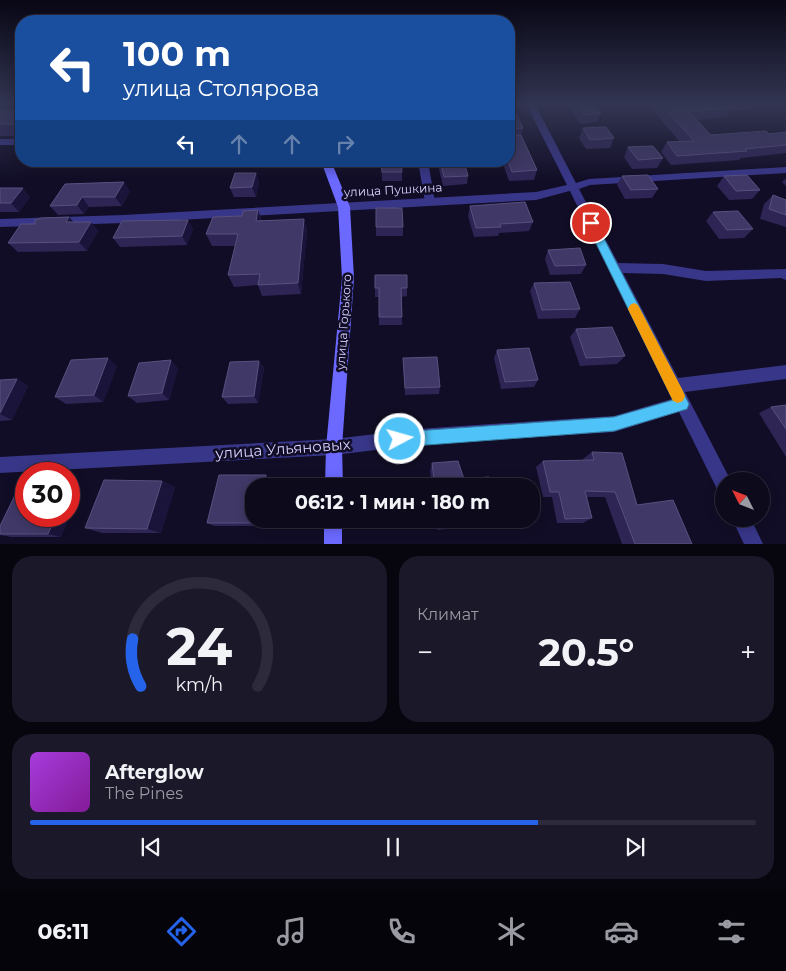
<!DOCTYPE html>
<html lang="ru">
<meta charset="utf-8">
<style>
:root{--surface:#0d0a1c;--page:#1b1829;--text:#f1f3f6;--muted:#9a9aa3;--line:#2d2b3b;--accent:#2563eb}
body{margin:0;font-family:Montserrat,sans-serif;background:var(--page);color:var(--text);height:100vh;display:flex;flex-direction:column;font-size:19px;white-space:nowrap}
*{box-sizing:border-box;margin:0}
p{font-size:16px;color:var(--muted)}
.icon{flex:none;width:28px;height:28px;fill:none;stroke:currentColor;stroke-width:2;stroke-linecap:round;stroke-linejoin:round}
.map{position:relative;height:544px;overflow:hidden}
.details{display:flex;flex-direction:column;gap:12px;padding:12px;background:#07060f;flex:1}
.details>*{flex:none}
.top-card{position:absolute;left:15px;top:15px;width:500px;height:152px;border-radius:20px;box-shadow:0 2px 12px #0003,0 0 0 1px var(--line);background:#1a4fa0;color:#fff;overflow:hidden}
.needle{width:32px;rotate:312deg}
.buttons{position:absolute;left:715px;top:472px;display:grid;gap:10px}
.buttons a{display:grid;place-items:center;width:55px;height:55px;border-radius:50%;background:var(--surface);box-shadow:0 2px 12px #0003,0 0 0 1px var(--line);font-size:25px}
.speed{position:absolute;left:15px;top:462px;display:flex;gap:10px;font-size:25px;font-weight:700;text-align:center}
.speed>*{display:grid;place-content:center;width:65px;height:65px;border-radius:50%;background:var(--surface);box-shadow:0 2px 12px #0003,0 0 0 1px var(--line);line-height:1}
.speed .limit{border:8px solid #d22;background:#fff;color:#111}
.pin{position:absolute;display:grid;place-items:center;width:42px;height:42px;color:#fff;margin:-21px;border:2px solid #fff;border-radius:50%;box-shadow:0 1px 5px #0007}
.me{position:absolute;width:55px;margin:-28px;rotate:84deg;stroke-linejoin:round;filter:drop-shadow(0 0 4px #0008)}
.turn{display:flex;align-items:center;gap:18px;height:105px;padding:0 25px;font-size:22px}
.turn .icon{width:65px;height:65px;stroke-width:2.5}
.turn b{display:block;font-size:35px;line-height:42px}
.lanes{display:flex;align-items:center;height:48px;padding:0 25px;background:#0003;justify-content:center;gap:25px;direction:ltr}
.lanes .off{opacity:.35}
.big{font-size:38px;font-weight:700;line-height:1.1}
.details .widget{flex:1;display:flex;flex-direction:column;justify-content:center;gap:8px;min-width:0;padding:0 18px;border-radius:20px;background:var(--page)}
.details .dial{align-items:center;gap:0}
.dial svg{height:130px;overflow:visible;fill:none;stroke:var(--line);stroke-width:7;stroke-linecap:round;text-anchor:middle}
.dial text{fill:var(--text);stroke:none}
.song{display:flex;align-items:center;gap:15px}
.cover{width:60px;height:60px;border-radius:8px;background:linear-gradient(135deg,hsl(280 70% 55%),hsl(290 70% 35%))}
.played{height:5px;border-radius:2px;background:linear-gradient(90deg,var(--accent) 70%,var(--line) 70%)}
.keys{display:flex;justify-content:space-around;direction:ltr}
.heat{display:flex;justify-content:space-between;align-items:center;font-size:28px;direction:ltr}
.details .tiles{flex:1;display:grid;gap:12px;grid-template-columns:1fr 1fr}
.widget:last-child{grid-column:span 2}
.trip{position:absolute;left:245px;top:478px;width:295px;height:50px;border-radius:20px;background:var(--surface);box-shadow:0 2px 12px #0003,0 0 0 1px var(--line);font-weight:700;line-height:50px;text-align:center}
.tab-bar{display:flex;height:80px;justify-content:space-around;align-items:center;background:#05040b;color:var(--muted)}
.tab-bar .icon{width:35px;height:35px}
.tab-bar .on{color:var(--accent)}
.tab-bar b{font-size:22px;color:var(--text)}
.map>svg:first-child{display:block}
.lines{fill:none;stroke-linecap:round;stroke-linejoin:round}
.minor{fill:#383688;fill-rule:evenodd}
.tertiary{fill:#383688;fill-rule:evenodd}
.secondary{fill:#6b69ff;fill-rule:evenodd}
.wall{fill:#2e2555}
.shaded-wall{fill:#1b143a}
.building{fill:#403867;stroke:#58507f}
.route{fill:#4fc3f7;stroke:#337fa1}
.slow{fill:#f59e0b}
.labels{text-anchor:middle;stroke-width:5;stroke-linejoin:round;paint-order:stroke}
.street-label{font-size:12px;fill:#d7d2ff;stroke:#110d26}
.near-street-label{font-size:15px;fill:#d7d2ff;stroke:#110d26}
</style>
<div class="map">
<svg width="786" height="544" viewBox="0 0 786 544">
<rect width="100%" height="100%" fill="#110d26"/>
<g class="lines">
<!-- minor -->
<path class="minor" d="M0 139H21V145H0Z
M418 161H428L435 202 434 205H426L425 202Z
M786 167V173L590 185 579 189 618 263 663 264 706 271 786 269V280L781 278 706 281 663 274 623 273 678 378 786 365V379L685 392 731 481H724V494L718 491 679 412 614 432 417 445 334 455 0 473V457L334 439 417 429 614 416 672 399 568 187 569 185 589 179Z
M732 519H751L763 544H744Z"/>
<!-- tertiary -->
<path class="tertiary" d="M526 104H535L578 187 577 189 536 200 124 223 0 227V219L124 215 536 192 567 185Z"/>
<!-- secondary -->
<path class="secondary" d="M321 161H331L350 207 354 278 342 447 343 486H325L326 447 342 278 338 207Z
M324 519H342V544H324Z"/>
</g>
<!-- wall -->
<path class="wall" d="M509 104 523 128 521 135 537 170 534 180 509 181 502 161H509Z
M574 104H594L601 113 597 122 580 124 572 112Z
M651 104H758L753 110 731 111 726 117 697 120 711 135 769 134 786 132V153L741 158 739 160 671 165 661 152 667 142H680L650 107Z
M0 110H21V136H0Z
M583 128 614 138 610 148 586 149 579 138Z
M628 147 663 158 657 168 632 169 624 157Z
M381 161 402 172V181H382Z
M434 161H464L468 176 467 184 443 186 438 165 435 166Z
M256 173 259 182 256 197H234L230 188Z
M622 176 658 189 652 198 625 199 617 185Z
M724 176 760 190 752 199 729 200 717 186Z
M786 178V186L782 182Z
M65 184 130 191 122 206 89 207 84 214 58 215 50 206Z
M0 188 30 197 19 212H0Z
M773 195 786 200V227L760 219 764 204Z
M470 206 533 222 529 231 499 233 498 236 474 237 468 216Z
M258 210 262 221 304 219 307 231 301 294 262 296 258 285 234 287 228 275 235 246H212L206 234 242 216Z
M713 212 753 229 744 238 719 239 706 221Z
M69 217 73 222H91L98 231 87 251 18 252 8 243 35 224Z
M188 220 193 229 187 245 120 247 113 238Z
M376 227H403V236H376Z
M548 250 586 265 581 274 550 275 545 259Z
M534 283 580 309 575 318 538 319 530 291Z
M375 288H407V296L401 297 402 325H379V297H375Z
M576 329 625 356 617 364 580 366 570 337Z
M497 350 538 380 534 387 501 389 494 358Z
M403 358 440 387 439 394 405 395Z
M259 361 264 368 258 403 228 404 222 397Z
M117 366 103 402 66 404 55 397Z
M178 368 169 400 137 403 128 396Z
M17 379 28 386 12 420 0 421V380Z
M786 405V457L759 413 771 407Z
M592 452 637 505 692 544H622L605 497H586L592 518 583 523H557L552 497H543L536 467 543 461 583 460V459Z
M432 463 464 479 490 486H432L430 471Z
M219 475H266L270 480 269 486H254V519H264L262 526H214L207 523Z
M162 481 175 487 161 533H102L85 528Z
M69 489 79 493 61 537H11L0 535V526L69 516Z
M435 519H497V521L491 525 437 530Z"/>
<!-- shaded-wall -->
<path class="shaded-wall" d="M256 173 259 182 256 197 252 187Z
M124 182 130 191 122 206 115 197Z
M23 188 30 197 19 212 11 203Z
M82 197 89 207 84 214 77 205Z
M258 210 262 222 256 221Z
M69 217 77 226 66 222Z
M304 219 307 231 301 294 298 283Z
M188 220 193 229 187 245 182 236Z
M91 222 98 231 87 251 79 242Z
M108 358 117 366 103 402 94 395Z
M171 360 178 368 169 400 162 393Z
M259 361 264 368 258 403 254 396Z
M17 379 28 386 12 420 0 414V413Z
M266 475 270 480 269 486H264Z
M162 481 175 487 161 533 147 529Z
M69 489 79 493 61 537 48 534 56 516H69Z
M258 519H264L262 526 257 523Z"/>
<!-- building -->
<path class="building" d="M509 104H512L523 128 509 129Z
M576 104H594L601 113 583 115Z
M661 104H728L733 108 689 112 711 135 766 131 769 134 786 132V145L745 149 747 151 677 156 667 142 694 141Z
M0 110H21V124H0Z
M606 127 614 138 590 140 583 128Z
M509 135H521L537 170 512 172 508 161Z
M653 146 663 158 638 160 628 147Z
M381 161H401L402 172H382Z
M440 161H464L468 176 444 177Z
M235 173H256L252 187 230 188Z
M648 175 658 189 631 190 622 176Z
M747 175 760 190 736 191 724 176Z
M124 182 115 197H82L77 205 50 206 65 184Z
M0 188H23L11 203H0Z
M773 195 786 200V215L769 209Z
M525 202 533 222 500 224 501 227 476 228 470 206Z
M376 208H402L403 227H376Z
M258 210 256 221 304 219 298 283 258 285 260 274 228 275 238 234H206L213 217 242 216 243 211Z
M738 211 753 229 727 230 713 212Z
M69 217 66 222H91L79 242 8 243 21 224H35V220L41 218Z
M188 220 182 236 113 238 122 221Z
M580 248 586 265 555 266 548 250Z
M375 275H407V288H401L402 317H379V288H375Z
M570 282 580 309 542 310 534 283Z
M612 327 625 356 586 358 576 329Z
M529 348 538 380 505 382 497 350Z
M437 357 440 387 405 388 403 358Z
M108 358 94 395 55 397 71 360Z
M171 360 162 393 128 396 139 363Z
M259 361 254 396 222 397 230 362Z
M17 379 0 413V380Z
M786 405V429L771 407Z
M592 452 622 453 637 505 673 500 692 544H635L615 492 585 491 592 518 565 519 559 492H550L543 461 594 460Z
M458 461 464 479 489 477 490 486H435L432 463Z
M219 475H266L264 486H254V519H258L257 523H207Z
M104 480 162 481 147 529 85 528Z
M18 489H26V516H56L48 534H0V526Z
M439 519H497V521L439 525Z"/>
<!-- sky -->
<linearGradient id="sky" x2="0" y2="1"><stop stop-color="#090715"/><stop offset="0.58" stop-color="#323552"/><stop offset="1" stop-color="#323552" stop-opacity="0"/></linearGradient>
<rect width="786" height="180" fill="url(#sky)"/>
<!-- route -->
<path class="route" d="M591 219 596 223 687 400 689 404 687 409 614 431 400 447 395 445 393 439 395 434 400 432 614 417 673 400 586 223Z"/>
<!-- slow -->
<path class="slow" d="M634 303 638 305 683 391 685 396 683 401 678 403 673 401 628 309 630 305Z"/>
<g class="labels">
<!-- street labels -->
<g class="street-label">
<text transform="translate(393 190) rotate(-3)" y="4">улица Пушкина</text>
<text transform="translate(344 322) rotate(-86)" y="4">улица Горького</text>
</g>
<!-- near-street labels -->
<g class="near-street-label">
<text transform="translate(283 449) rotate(-4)" y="5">улица Ульяновых</text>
</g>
</g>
</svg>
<div class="buttons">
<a><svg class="needle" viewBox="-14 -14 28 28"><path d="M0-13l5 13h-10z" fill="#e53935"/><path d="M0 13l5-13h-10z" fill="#9a9aa3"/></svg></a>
</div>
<div class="speed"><div class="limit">30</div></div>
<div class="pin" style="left:591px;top:223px;background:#d93025"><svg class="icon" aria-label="arrive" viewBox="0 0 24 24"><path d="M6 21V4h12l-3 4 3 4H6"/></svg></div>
<svg class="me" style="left:400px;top:439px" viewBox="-20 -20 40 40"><circle r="17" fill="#4fc3f7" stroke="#fff" stroke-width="3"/><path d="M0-11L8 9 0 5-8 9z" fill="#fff"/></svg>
<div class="trip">06:12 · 1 мин · 180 m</div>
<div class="top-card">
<div class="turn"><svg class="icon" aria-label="left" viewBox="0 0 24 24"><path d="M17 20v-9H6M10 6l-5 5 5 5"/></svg><div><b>100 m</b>улица Столярова</div></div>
<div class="lanes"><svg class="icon" aria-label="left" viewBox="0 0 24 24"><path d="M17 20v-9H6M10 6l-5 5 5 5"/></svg><svg class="icon off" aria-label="ahead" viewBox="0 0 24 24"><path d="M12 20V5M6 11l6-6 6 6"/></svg><svg class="icon off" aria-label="ahead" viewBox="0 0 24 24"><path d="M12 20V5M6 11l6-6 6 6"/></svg><svg class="icon off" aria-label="right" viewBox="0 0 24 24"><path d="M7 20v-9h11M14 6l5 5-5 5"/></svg></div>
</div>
</div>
<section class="details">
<div class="tiles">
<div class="widget dial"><svg viewBox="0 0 100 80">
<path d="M14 69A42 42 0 1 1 86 69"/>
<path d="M14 69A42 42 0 0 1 9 40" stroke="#2563eb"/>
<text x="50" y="56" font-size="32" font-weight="700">24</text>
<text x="50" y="72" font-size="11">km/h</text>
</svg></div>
<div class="widget"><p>Климат</p>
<div class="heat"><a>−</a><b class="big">20.5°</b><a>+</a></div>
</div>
<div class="widget">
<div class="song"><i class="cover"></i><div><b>Afterglow</b><p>The Pines</p></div></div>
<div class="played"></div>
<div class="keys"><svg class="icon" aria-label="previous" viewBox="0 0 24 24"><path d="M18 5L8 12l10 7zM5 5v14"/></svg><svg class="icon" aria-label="pause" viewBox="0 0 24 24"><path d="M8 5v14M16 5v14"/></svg><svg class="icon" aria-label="next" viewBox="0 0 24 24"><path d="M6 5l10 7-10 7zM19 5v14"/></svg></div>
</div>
</div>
</section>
<nav class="tab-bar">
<b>06:11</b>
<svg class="icon on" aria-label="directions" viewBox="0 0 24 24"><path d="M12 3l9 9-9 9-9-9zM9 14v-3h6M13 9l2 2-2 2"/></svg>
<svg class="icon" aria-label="music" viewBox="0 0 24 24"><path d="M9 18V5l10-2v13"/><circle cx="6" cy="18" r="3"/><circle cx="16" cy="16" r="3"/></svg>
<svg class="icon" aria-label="phone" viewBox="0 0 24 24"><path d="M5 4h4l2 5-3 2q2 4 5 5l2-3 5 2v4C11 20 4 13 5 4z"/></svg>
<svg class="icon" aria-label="climate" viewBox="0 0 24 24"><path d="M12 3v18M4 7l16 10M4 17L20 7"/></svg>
<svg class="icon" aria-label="car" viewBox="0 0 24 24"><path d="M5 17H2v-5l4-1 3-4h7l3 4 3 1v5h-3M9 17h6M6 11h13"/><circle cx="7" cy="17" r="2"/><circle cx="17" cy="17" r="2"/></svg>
<svg class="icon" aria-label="filters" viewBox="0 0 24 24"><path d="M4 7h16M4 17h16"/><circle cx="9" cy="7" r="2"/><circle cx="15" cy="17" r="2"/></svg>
</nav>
